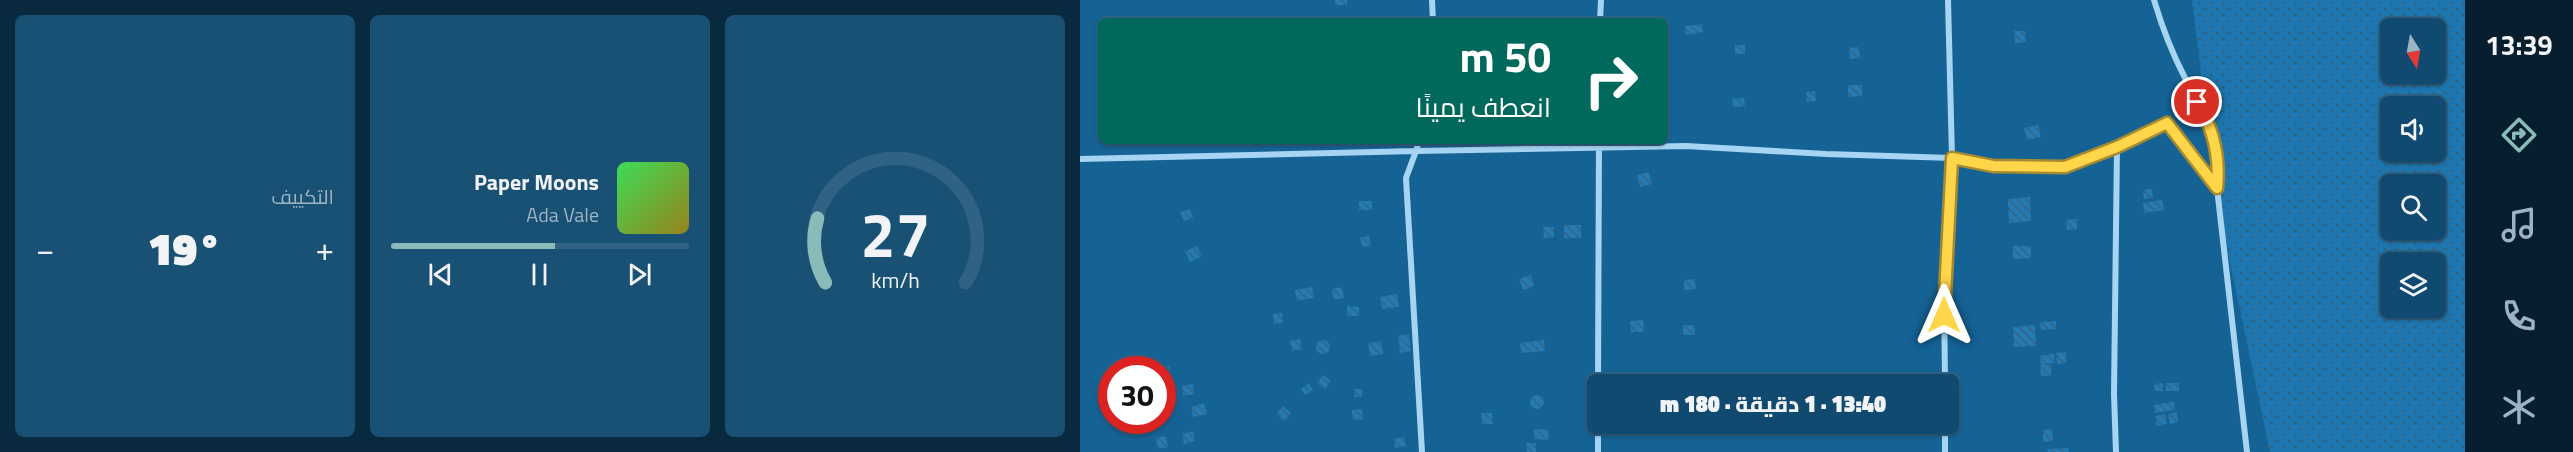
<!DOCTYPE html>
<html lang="ar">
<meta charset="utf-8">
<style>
:root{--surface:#104a70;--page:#195175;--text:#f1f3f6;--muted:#9cb3c3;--line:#306283;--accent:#8bbbb9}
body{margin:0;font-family:"Titillium Web",Cairo,sans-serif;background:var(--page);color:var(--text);direction:rtl;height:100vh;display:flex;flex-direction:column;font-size:22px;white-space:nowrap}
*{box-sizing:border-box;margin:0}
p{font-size:20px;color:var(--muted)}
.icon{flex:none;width:33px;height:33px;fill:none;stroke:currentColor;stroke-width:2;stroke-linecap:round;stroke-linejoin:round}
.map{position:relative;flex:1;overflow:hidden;direction:ltr}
.drawer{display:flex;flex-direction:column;gap:15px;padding:15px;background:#09293e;width:1080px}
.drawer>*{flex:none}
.top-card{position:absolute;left:18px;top:18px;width:570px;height:126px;border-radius:9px;box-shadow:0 2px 4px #0004,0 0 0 2px var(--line);direction:rtl;background:#00695c;color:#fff;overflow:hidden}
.needle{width:39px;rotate:169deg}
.tools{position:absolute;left:1300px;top:18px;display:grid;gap:12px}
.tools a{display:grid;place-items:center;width:66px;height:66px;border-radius:9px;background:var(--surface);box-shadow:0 2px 4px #0004,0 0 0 2px var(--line);font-size:30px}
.speed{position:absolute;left:18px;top:356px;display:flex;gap:12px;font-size:30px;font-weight:700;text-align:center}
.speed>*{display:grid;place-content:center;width:78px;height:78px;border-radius:50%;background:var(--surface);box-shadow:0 2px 4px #0004,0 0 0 2px var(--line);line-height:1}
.speed .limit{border:9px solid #d22;background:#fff;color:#111}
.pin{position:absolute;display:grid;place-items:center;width:51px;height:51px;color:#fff;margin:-26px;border:3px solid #fff;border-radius:50%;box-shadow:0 2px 6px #0007}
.me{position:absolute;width:66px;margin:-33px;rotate:0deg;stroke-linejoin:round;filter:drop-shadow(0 0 4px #0008)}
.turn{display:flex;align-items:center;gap:21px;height:126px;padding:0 18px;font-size:27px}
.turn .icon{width:78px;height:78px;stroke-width:2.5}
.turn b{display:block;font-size:42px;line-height:51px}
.big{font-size:45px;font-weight:800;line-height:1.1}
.drawer .widget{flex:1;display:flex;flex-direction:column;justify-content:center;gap:9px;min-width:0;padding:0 21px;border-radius:9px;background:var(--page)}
.drawer .dial{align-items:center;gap:0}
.dial svg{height:156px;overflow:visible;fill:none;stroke:var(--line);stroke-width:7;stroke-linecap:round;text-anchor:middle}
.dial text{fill:var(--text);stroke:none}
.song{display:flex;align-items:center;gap:18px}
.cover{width:72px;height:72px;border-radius:9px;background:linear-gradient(135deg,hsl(130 70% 55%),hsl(50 70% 35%))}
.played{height:6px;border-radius:3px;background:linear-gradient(90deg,var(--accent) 55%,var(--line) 55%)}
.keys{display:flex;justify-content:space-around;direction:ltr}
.heat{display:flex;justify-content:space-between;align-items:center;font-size:33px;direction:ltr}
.drawer .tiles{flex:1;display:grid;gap:15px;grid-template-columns:repeat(3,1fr)}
.trip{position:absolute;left:507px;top:374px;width:372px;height:60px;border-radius:9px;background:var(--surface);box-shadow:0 2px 4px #0004,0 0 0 2px var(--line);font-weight:800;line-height:60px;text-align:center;direction:rtl}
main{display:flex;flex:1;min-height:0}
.tabs{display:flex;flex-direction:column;width:108px;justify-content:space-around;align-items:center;background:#061e2d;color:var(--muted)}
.tabs .icon{width:42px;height:42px}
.tabs .selected{color:var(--accent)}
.tabs b{font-size:27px;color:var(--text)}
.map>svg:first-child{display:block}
.grass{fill:url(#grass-dots);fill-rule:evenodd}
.building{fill:url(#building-back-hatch)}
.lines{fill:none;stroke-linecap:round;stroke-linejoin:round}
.minor{stroke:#a6d4f2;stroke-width:6}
.route-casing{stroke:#a68a30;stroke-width:15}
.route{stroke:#ffd54a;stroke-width:10}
</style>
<main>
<nav class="tabs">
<b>13:39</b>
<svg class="icon selected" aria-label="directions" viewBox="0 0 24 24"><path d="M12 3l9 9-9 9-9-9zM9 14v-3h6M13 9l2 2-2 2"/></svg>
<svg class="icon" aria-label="music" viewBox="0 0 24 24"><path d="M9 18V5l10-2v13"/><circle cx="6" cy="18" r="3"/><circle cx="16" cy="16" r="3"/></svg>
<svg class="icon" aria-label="phone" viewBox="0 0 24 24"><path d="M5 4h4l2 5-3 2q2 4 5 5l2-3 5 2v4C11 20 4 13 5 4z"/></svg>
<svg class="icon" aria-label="climate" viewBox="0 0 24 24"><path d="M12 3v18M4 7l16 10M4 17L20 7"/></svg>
</nav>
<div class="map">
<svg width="1385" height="452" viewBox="0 0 1385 452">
<defs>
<pattern id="grass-dots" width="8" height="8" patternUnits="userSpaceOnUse" patternTransform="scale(1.5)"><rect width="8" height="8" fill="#1d76af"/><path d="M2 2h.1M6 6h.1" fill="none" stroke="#34617e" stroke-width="1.8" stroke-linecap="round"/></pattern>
<pattern id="building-back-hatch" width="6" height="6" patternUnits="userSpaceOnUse" patternTransform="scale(1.5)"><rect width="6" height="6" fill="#237bb4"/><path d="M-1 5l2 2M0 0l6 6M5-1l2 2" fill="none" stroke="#386480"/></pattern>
</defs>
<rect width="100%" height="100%" fill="#156295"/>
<!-- grass -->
<path class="grass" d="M1112 0H1385V452H1190L1137 201ZM1311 28H1356V74H1311ZM1311 106H1356V152H1311ZM1311 184H1356V230H1311ZM1311 262H1356V308H1311Z"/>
<!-- building -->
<path class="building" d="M255 0H267V5H255Z
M622 24 623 32 606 35 605 26Z
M934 31H945L946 42 935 43Z
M655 45H665V54H655Z
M779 47 780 58 770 59 769 48Z
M768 85H782V96L768 97Z
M735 91 736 101 727 102 726 92Z
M664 98 665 106 653 107 652 99Z
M958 125 961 137 947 140 944 128Z
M569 172 572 184 560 187 557 175Z
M1072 189 1073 198 1064 199 1063 190Z
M950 197 951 221 929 223 928 199Z
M1082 200 1084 210 1064 213 1063 203Z
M279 201H292V210H279Z
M110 209 113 218 104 221 100 212Z
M997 219V229L987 230 986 220Z
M484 225H501V238H484Z
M463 227H474V237L464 238Z
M289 236 291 246 282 247 280 237Z
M117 246 122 256 110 262 105 251Z
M933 246H951V258L933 259Z
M451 275 454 286 443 290 439 279Z
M615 279 616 289 604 290V280Z
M232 287 234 298 217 301 215 290Z
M262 287 264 298 254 300 252 289Z
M317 294 319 307 302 309 300 297Z
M267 306 279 307V316H267Z
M202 313 203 323 194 324 193 314Z
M563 320 564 332H551L550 321Z
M976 321V329L961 330 960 322Z
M603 325H614L615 335H603Z
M955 325 956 346 934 347 933 327Z
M329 334 331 351 320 353 318 336Z
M220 339 222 349 212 351 210 341Z
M464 340 465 351 441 353 440 343Z
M236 347a7 7 0 1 1 14 0a7 7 0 1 1-14 0Z
M301 341 303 354 290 356 288 343Z
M986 352V363L977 364 976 353Z
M974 354 975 363 961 365 960 356Z
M960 365H971V376H961Z
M90 366 91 378 82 379V369L80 367Z
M243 375 251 381 245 389 237 383Z
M93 381 95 393 84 394 83 382Z
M229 383 233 390 225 395 221 389Z
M1083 383V391H1075L1074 384Z
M1086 383H1099V391H1086Z
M113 384 114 394 103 396 102 386Z
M275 389H282V397H274Z
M450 402a7 7 0 1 1 14 0a7 7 0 1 1-14 0Z
M1094 402 1095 410 1075 413 1074 405Z
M124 403 127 414 113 417 111 407Z
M203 406 211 413 204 421 196 414Z
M282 409 283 419 273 420 272 410Z
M1097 412 1098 422 1090 424 1088 414Z
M401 413H412L413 424H402Z
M1085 414 1087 424 1077 426 1075 416Z
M454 429 469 430 468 440 454 439Z
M972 429 973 441 963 442V430Z
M113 431 115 441 104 444 102 434Z
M86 436 88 447 78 449 76 438Z
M324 437 326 446 315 448 314 439Z
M446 443H456V452H447Z
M989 448V452H968L967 449Z"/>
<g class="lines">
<!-- minor -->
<path class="minor" d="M352 0 353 21
M1074 0C1082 27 1092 53 1105 78 1124 118 1141 141 1137 188
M520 21 521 0
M339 141 336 151 606 146 746 154 872 158 913 166 985 167 1037 147 1087 123 1137 188 1167 452
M0 159 336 151 326 178 342 452
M518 384 519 141
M865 384 864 292 872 158 868 0
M865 423V452
M518 452V423
M1036 452 1034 394 1037 147"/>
</g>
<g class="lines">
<!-- route casing -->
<g class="route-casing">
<path id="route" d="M864 315 872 158 913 166 985 167 1037 147 1087 123 1137 188C1140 157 1134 129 1117 102"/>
</g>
<!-- route -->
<use href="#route" class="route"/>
</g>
</svg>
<div class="tools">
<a><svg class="needle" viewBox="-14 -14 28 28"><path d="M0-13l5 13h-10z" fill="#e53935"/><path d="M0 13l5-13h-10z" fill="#9cb3c3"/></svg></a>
<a><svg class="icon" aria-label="sound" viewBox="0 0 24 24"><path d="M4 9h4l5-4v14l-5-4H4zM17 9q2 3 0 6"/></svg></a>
<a><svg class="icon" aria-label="search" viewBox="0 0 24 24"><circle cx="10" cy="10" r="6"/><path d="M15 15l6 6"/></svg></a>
<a><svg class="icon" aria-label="layers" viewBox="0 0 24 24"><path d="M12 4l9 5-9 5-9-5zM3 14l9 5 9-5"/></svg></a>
</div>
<div class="speed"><div class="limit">30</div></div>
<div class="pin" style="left:1117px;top:102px;background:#d93025"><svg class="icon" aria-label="arrive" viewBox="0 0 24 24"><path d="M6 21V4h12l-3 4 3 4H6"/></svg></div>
<svg class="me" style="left:864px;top:315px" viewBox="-20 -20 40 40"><path d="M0-17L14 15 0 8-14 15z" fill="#ffd54a" stroke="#fff" stroke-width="4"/></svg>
<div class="trip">13:40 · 1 دقيقة · 180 m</div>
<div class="top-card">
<div class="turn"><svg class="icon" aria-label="right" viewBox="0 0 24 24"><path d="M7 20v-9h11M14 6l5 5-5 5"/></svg><div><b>50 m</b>انعطف يمينًا</div></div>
</div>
</div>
<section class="drawer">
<div class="tiles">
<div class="widget dial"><svg viewBox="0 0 100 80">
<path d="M14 69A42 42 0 1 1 86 69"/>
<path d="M14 69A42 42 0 0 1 10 36" stroke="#8bbbb9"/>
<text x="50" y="56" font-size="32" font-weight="700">27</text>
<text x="50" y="72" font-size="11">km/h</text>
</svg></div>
<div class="widget">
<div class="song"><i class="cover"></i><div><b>Paper Moons</b><p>Ada Vale</p></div></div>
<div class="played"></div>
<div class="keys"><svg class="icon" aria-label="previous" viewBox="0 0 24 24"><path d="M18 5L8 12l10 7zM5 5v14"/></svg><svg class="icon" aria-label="pause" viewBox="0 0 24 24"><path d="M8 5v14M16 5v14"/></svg><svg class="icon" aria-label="next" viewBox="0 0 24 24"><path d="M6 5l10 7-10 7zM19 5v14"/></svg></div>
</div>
<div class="widget"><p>التكييف</p>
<div class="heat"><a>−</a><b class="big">19°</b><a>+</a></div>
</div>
</div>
</section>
</main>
